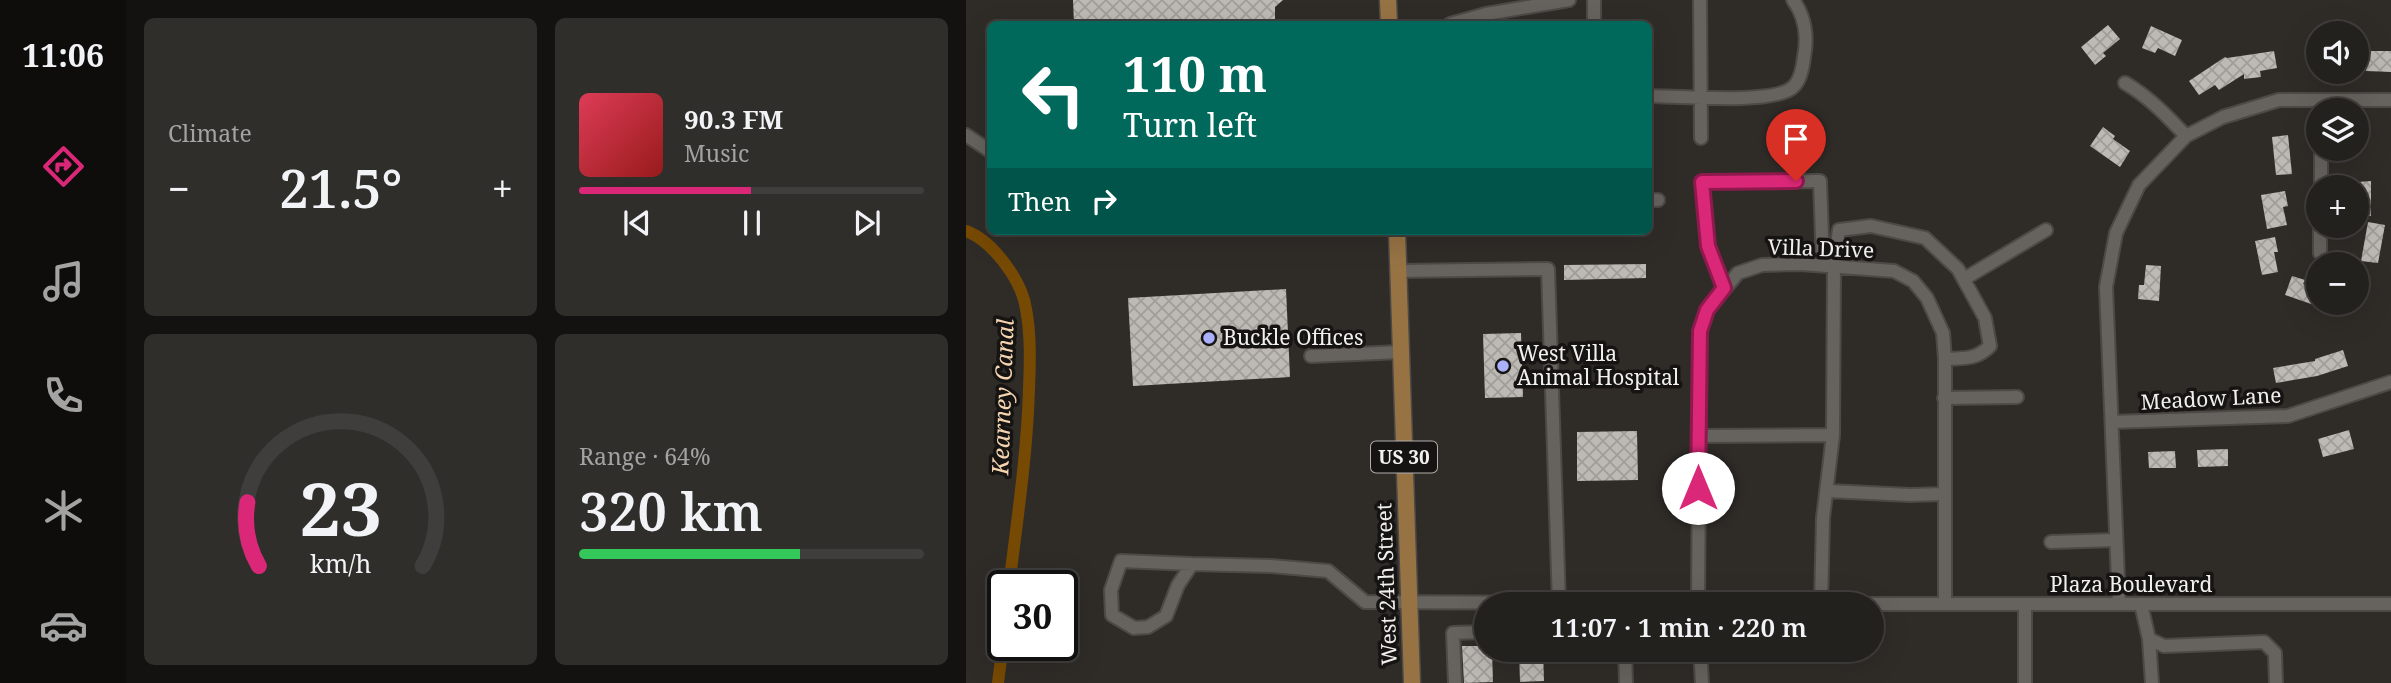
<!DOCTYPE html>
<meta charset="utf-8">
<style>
:root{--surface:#23211e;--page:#2f2e2b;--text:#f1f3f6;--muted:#a3a3a4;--line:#403e3c;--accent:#db2777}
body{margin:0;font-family:"Noto Serif",serif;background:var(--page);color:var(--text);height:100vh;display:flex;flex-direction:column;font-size:26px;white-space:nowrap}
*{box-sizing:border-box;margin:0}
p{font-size:23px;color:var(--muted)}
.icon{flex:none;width:38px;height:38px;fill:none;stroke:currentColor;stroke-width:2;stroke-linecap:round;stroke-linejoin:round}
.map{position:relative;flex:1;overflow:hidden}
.side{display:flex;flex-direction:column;gap:18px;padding:18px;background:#131210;width:840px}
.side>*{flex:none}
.top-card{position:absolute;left:21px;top:21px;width:665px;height:214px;border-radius:10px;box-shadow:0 7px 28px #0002,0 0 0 2px var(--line);background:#00695c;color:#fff;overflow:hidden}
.buttons{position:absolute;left:1340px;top:21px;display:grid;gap:14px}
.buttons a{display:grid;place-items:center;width:63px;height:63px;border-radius:50%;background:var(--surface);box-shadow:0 7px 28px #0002,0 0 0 2px var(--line);font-size:35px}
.speed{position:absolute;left:21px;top:570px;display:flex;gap:14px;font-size:35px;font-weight:700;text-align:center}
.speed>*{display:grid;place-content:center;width:91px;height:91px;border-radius:50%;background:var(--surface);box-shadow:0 7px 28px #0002,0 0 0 2px var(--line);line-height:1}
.speed .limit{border:4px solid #111;border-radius:10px;background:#fff;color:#111}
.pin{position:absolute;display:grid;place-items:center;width:60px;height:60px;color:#fff;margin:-72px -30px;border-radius:50% 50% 50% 0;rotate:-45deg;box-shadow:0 0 7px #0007}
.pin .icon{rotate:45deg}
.me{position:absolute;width:77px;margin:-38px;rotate:0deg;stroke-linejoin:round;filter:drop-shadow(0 0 5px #0008)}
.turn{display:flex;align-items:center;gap:24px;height:147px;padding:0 21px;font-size:32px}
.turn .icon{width:91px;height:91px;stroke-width:2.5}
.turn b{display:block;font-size:49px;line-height:60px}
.then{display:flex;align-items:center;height:66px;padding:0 21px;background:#0003;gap:14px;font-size:26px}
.big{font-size:52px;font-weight:600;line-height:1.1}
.side .card{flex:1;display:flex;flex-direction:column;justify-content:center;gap:10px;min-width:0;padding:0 24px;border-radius:10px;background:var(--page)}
.side .dial{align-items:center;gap:0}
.dial svg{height:182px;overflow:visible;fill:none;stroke:var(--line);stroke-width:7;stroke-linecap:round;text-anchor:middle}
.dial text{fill:var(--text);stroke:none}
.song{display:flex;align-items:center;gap:21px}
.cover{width:84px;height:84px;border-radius:10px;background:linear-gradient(135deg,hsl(350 70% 55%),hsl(0 70% 35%))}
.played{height:7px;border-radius:4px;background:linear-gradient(90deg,var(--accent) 50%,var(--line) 50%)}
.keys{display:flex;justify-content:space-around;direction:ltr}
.heat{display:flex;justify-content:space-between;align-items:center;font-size:38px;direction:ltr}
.charge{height:10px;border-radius:5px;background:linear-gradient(90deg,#34c759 64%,var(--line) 0)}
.side .tiles{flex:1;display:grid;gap:18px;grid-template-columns:repeat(2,1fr)}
.trip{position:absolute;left:508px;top:592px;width:410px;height:70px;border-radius:35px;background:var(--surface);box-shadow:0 7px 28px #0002,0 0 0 2px var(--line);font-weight:600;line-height:70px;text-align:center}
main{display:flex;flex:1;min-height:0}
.tabs{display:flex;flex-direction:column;width:126px;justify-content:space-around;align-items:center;background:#0e0d0c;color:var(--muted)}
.tabs .icon{width:49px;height:49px}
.tabs .selected{color:var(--accent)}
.tabs b{font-size:32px;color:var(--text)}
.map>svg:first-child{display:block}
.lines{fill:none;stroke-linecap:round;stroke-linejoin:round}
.canal{stroke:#774a03;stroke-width:12}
.building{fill:url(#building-cross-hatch)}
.minor-casing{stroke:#4c4946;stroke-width:16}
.major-casing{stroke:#4c4946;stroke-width:19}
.minor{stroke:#66625d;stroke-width:12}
.major{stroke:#977344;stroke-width:16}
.route-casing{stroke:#8e194d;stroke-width:18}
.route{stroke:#db2777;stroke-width:12}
.poi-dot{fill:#aab0fc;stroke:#161413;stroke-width:2.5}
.labels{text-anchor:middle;stroke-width:7;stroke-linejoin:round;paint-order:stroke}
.shield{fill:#161413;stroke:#b0aeac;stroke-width:2}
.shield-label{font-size:19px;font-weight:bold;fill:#f2f0ed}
.street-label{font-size:21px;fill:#f2f0ed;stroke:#161413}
.poi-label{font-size:21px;fill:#f2f0ed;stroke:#161413;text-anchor:start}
.water-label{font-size:23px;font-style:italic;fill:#f5d5b0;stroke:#161413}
</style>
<main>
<nav class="tabs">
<b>11:06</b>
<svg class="icon selected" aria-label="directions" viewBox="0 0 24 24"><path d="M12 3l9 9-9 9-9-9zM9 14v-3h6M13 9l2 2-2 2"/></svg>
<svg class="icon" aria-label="music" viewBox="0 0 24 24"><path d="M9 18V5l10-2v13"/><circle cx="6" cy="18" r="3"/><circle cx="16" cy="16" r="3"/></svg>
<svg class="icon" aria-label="phone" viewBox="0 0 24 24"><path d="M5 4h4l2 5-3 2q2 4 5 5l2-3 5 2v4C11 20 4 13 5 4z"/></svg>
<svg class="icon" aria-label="climate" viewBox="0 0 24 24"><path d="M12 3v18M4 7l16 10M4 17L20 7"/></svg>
<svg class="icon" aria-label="car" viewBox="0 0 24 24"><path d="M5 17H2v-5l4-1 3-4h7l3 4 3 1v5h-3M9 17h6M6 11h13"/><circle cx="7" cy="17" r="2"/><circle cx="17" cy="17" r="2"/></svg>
</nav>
<section class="side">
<div class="tiles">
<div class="card"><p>Climate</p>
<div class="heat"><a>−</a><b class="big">21.5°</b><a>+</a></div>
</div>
<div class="card">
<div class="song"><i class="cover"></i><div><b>90.3 FM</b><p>Music</p></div></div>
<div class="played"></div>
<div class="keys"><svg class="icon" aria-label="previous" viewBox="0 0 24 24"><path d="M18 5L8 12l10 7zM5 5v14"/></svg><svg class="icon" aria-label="pause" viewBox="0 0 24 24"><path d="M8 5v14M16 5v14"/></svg><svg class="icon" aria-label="next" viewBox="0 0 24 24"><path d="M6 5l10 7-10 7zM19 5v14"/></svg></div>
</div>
<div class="card dial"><svg viewBox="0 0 100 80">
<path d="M14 69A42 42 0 1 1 86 69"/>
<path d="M14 69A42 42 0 0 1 9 41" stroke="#db2777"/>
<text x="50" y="56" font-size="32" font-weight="700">23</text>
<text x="50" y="72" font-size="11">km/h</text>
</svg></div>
<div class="card"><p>Range · 64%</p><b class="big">320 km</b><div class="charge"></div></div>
</div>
</section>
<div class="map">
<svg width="1425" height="683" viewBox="0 0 1425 683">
<defs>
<pattern id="building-cross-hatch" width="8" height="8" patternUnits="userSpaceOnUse" patternTransform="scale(1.75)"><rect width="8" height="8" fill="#bdb9b4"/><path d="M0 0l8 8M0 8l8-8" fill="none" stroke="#a09d99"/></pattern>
</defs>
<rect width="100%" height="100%" fill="#2f2c28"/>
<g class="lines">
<!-- canal -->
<path class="canal" d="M0 231C27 241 56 281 60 309 65 335 64 363 63 389 61 455 51 521 43 586
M32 683 37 643"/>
</g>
<!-- building -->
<path class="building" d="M107 0H317L309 7V24H108Z
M1142 25 1154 39 1137 53 1140 56 1129 65 1115 47Z
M1185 26 1216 40 1209 56 1192 48 1189 53 1176 48Z
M1308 51 1311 68 1294 71 1295 77 1278 79V74L1253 90 1249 85 1233 95 1223 81 1259 57 1261 58Z
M1400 51H1425V72L1400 71Z
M1137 127 1149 136 1147 139 1164 151 1154 167 1124 146Z
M1322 135 1326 174 1310 175 1306 137Z
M1405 181V216H1391L1392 182Z
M1319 191 1322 206 1317 207 1321 225 1301 229 1295 195Z
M1402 222 1419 225 1412 263 1395 261Z
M1309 237 1312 252H1308L1312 272 1296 275 1289 241Z
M680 264V278L598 280V265Z
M1180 265 1195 266 1193 301 1172 299 1173 285H1178Z
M1326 276 1339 280 1337 284 1353 290 1348 305 1319 295Z
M320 289 324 377 167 386 162 298Z
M555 333 557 397 519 398 517 334Z
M1377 350 1382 366 1351 376 1310 383 1307 368 1349 361V359Z
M1383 430 1388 449 1357 457 1352 439Z
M671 431 672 480 611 481V432Z
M1262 449V466L1232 467 1231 450Z
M1209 451 1210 468H1183L1182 452Z
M496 646H520V649H526L527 682 498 683Z
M553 649H577L578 681 554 682Z"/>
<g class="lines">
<!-- minor casing -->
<g class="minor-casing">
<path id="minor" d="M628 0V24
M734 0 735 138
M484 24 520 14 603 0
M1159 83C1183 97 1200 115 1220 136
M682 96C710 96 809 105 827 87 835 80 837 66 838 57 842 37 839 16 827 0
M0 135 24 151
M1355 187V149
M682 200H692
M1354 253V226
M432 271 582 269 593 603
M998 279 1080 230
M758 288 742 246 736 182 854 181 857 265
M345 356 435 352
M978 398 1051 397
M1146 422 1322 416 1425 382
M732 436 867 435
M862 491 944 495 979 494
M1085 542 1150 540
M155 561 226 564 212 585 200 616 182 627 168 628 146 615 145 590Z
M226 564 305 566 362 571 399 602 859 604
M732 604 734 331 741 310 772 273 796 265 835 264 928 271 947 281 961 298 977 333 979 359V604
M855 604 857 518 867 435 868 266 873 230 905 226 959 238 992 269 1019 318 1024 346C1010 360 998 358 979 359
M905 604H1425
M1153 604 1140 287 1150 233 1173 185 1220 136 1257 117 1313 100H1425
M1175 604 1183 639 1198 646 1298 642 1309 653 1310 683
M1183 639 1186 683
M659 649 660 683
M734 649 736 683
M489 683 487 633 519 632 518 603
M1059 683V604"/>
</g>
<!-- major casing -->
<g class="major-casing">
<path id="major" d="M422 0 423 24
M431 231 446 683"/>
</g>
<!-- minor -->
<use href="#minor" class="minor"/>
<!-- major -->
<use href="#major" class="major"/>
</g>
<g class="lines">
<!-- route casing -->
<g class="route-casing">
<path id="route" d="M732 488 734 331 741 310 758 288 742 246 736 182 830 181"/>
</g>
<!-- route -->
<use href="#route" class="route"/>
</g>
<!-- markers -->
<g class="poi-dot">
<circle cx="243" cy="338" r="7"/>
<circle cx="537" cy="366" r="7"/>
</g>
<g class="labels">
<!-- shield labels -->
<rect class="shield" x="405" y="441.5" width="66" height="31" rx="5"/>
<g class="shield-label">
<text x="438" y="464">US 30</text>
</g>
<!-- street labels -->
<g class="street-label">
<text transform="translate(855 249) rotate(2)" y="7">Villa Drive</text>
<text transform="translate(1245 399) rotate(-3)" y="7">Meadow Lane</text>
<text transform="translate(421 584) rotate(-92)" y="7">West 24th Street</text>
<text x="1165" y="592">Plaza Boulevard</text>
</g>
<!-- poi labels -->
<g class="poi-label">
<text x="257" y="345">Buckle Offices</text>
<text x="551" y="361">West Villa<tspan x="551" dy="24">Animal Hospital</tspan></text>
</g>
<!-- water labels -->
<g class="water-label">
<text transform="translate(37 397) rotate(-88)" y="8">Kearney Canal</text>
</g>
</g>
</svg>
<div class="buttons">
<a><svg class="icon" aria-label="sound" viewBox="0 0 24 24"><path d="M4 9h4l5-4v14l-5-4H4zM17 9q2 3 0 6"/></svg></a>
<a><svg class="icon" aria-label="layers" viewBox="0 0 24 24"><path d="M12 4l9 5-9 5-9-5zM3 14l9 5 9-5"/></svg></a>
<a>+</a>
<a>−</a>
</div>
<div class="speed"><div class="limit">30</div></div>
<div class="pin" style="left:830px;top:181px;background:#d93025"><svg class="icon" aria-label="arrive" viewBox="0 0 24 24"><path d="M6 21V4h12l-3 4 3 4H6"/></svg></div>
<svg class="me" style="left:732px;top:488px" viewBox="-20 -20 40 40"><circle r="19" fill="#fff"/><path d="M0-13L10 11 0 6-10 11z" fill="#db2777"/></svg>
<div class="trip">11:07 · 1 min · 220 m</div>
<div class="top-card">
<div class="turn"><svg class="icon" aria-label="left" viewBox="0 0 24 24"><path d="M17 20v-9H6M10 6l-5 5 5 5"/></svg><div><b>110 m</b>Turn left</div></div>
<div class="then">Then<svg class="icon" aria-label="right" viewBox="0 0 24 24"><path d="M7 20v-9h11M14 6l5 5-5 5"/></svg></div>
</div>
</div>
</main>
